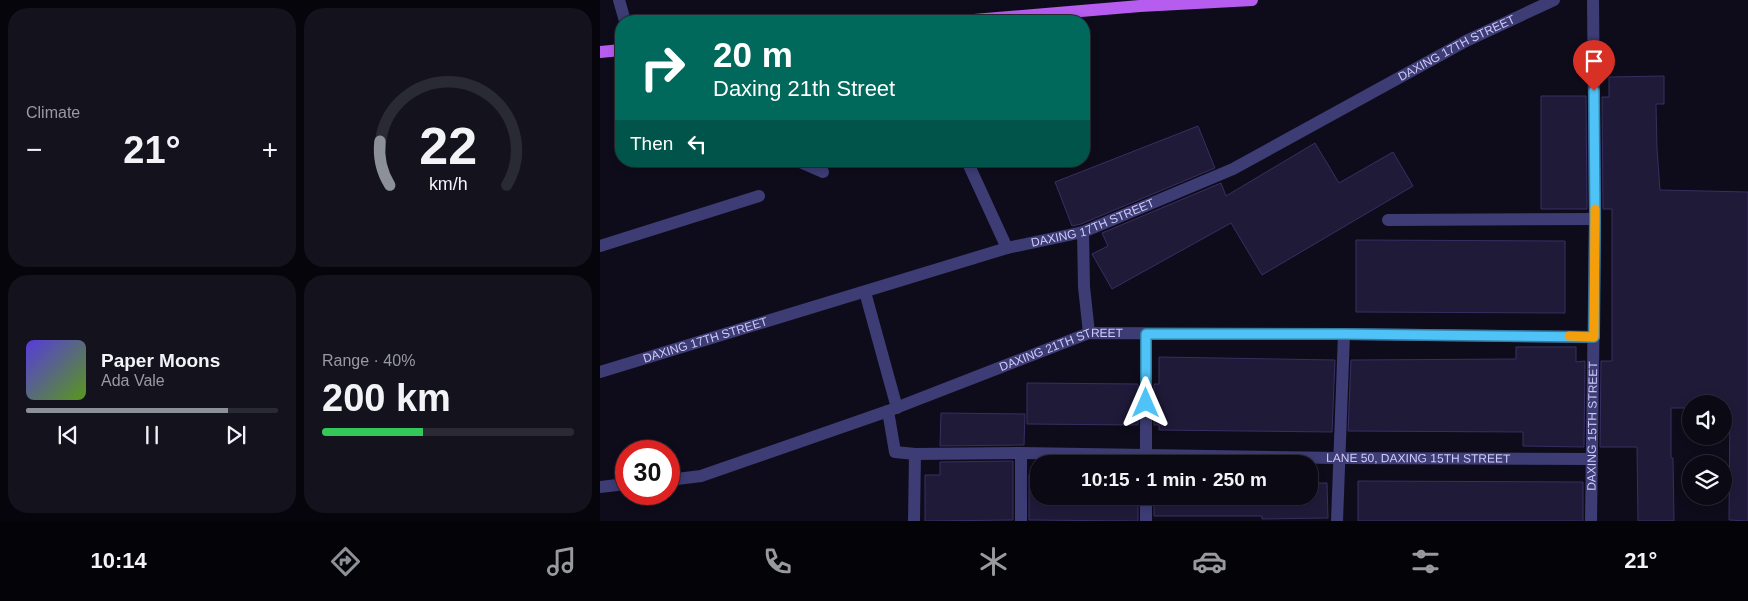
<!DOCTYPE html>
<meta charset="utf-8">
<style>
:root{--surface:#0a0914;--page:#13121d;--text:#f1f3f6;--muted:#999aa0;--line:#2a2a34;--accent:#8c9099}
body{margin:0;font-family:Arial,sans-serif;background:var(--page);color:var(--text);height:100vh;display:flex;flex-direction:column;font-size:19px;white-space:nowrap}
*{box-sizing:border-box;margin:0}
p{font-size:16px;color:var(--muted)}
.icon{flex:none;width:28px;height:28px;fill:none;stroke:currentColor;stroke-width:2;stroke-linecap:round;stroke-linejoin:round}
.map{position:relative;flex:1;overflow:hidden}
.drawer{display:flex;flex-direction:column;gap:8px;padding:8px;background:#06050b;width:600px}
.drawer>*{flex:none}
.guide{position:absolute;left:15px;top:15px;width:475px;height:152px;border-radius:20px;box-shadow:0 2px 8px #0003,0 0 0 1px var(--line);background:#00695c;color:#fff;overflow:hidden}
.buttons{position:absolute;left:1082px;top:395px;display:grid;gap:10px}
.buttons a{display:grid;place-items:center;width:50px;height:50px;border-radius:50%;background:var(--surface);box-shadow:0 2px 8px #0003,0 0 0 1px var(--line);font-size:25px}
.speed{position:absolute;left:15px;top:440px;display:flex;gap:10px;font-size:25px;font-weight:700;text-align:center}
.speed>*{display:grid;place-content:center;width:65px;height:65px;border-radius:50%;background:var(--surface);box-shadow:0 2px 8px #0003,0 0 0 1px var(--line);line-height:1}
.speed .limit{border:8px solid #d22;background:#fff;color:#111}
.pin{position:absolute;display:grid;place-items:center;width:42px;height:42px;color:#fff;margin:-51px -21px;border-radius:50% 50% 50% 0;rotate:-45deg;box-shadow:0 0 5px #0007}
.pin .icon{rotate:45deg}
.me{position:absolute;width:55px;margin:-28px;rotate:0deg;stroke-linejoin:round;filter:drop-shadow(0 0 4px #0008)}
.turn{display:flex;align-items:center;gap:18px;height:105px;padding:0 15px;font-size:22px}
.turn .icon{width:65px;height:65px;stroke-width:2.5}
.turn b{display:block;font-size:35px;line-height:42px}
.then{display:flex;align-items:center;height:48px;padding:0 15px;background:#0003;gap:10px;font-size:19px}
.big{font-size:38px;font-weight:700;line-height:1.1}
.drawer .widget{flex:1;display:flex;flex-direction:column;justify-content:center;gap:8px;min-width:0;padding:0 18px;border-radius:20px;background:var(--page)}
.drawer .dial{align-items:center;gap:0}
.dial svg{height:130px;overflow:visible;fill:none;stroke:var(--line);stroke-width:7;stroke-linecap:round;text-anchor:middle}
.dial text{fill:var(--text);stroke:none}
.song{display:flex;align-items:center;gap:15px}
.cover{width:60px;height:60px;border-radius:8px;background:linear-gradient(135deg,hsl(250 70% 55%),hsl(90 70% 35%))}
.played{height:5px;border-radius:2px;background:linear-gradient(90deg,var(--accent) 80%,var(--line) 80%)}
.keys{display:flex;justify-content:space-around;direction:ltr}
.heat{display:flex;justify-content:space-between;align-items:center;font-size:28px;direction:ltr}
.charge{height:8px;border-radius:4px;background:linear-gradient(90deg,#34c759 40%,var(--line) 0)}
.drawer .tiles{flex:1;display:grid;gap:8px;grid-template-columns:repeat(2,1fr)}
.trip{position:absolute;left:430px;top:455px;width:288px;height:50px;border-radius:20px;background:var(--surface);box-shadow:0 2px 8px #0003,0 0 0 1px var(--line);font-weight:700;line-height:50px;text-align:center}
.dock{display:flex;height:80px;justify-content:space-around;align-items:center;background:#040408;color:var(--muted)}
.dock .icon{width:35px;height:35px}
.dock .selected{color:var(--accent)}
.dock b{font-size:22px;color:var(--text)}
main{display:flex;flex:1;min-height:0}
.map>svg:first-child{display:block}
.building{fill:#201a39;stroke:#382e62}
.lines{fill:none;stroke-linecap:round;stroke-linejoin:round}
.minor{stroke:#3d3c74;stroke-width:12}
.major{stroke:#b65cef;stroke-width:12}
.route-casing{stroke:#337fa1;stroke-width:12}
.route{stroke:#4fc3f7;stroke-width:9}
.slow{stroke:#f59e0b;stroke-width:9}
.labels{text-anchor:middle;stroke-width:5;stroke-linejoin:round;paint-order:stroke}
.street-label{font-size:12px;fill:#cfcafa;stroke:#0e0c1a}
</style>
<main>
<section class="drawer">
<div class="tiles">
<div class="widget"><p>Climate</p>
<div class="heat"><a>−</a><b class="big">21°</b><a>+</a></div>
</div>
<div class="widget dial"><svg viewBox="0 0 100 80">
<path d="M14 69A42 42 0 1 1 86 69"/>
<path d="M14 69A42 42 0 0 1 8 42" stroke="#8c9099"/>
<text x="50" y="56" font-size="32" font-weight="700">22</text>
<text x="50" y="72" font-size="11">km/h</text>
</svg></div>
<div class="widget">
<div class="song"><i class="cover"></i><div><b>Paper Moons</b><p>Ada Vale</p></div></div>
<div class="played"></div>
<div class="keys"><svg class="icon" aria-label="previous" viewBox="0 0 24 24"><path d="M18 5L8 12l10 7zM5 5v14"/></svg><svg class="icon" aria-label="pause" viewBox="0 0 24 24"><path d="M8 5v14M16 5v14"/></svg><svg class="icon" aria-label="next" viewBox="0 0 24 24"><path d="M6 5l10 7-10 7zM19 5v14"/></svg></div>
</div>
<div class="widget"><p>Range · 40%</p><b class="big">200 km</b><div class="charge"></div></div>
</div>
</section>
<div class="map">
<svg width="1148" height="521" viewBox="0 0 1148 521">
<rect width="100%" height="100%" fill="#0e0c1a"/>
<!-- building -->
<path class="building" d="M1064 76V104H1056L1057 149 1060 190 1148 192V521L1129 520 1130 408H1124V404H1091V408H1071V458H1073L1074 521H1038L1037 447H1000L1001 361H1012V209H1003L1002 97H1009V77Z
M941 96H986L987 209H941Z
M598 126 615 168 481 224 472 226 455 182Z
M715 143 739 183 793 152 813 186 662 275 631 223 512 289 492 254 508 246 502 233 621 183 626 196Z
M756 240 965 241V313L756 312Z
M916 347H976V362L985 361 984 447 923 446V432L748 431 751 360 916 359Z
M559 357 735 360 732 432 559 430V425H554V384H559Z
M427 383 538 384V425L427 424Z
M341 413 425 414 424 445 340 446Z
M413 461V520L325 521V475H340V462Z
M429 475 439 476V496H538V521L429 520Z
M758 481 983 482V521H758Z
M709 483H727L728 518 662 519V516H554V496H709Z"/>
<g class="lines">
<!-- minor -->
<g class="minor">
<path d="M19 0 25 21"/>
<path d="M198 161 223 172"/>
<path d="M367 161 407 248"/>
<path d="M788 220 995 219"/>
<path d="M483 232 484 287 489 333"/>
<path d="M0 246 159 196"/>
<path d="M265 292 297 408"/>
<path id="s1" d="M0 372 407 248 483 232 633 169 866 41 954 0"/>
<path id="s2" d="M288 411 295 452 315 454 421 453 739 458 992 459"/>
<path d="M546 464V334"/>
<path id="s3" d="M69 480 101 476 288 411 489 333 744 334 994 337"/>
<path d="M0 487 26 484"/>
<path d="M314 521 315 454"/>
<path d="M421 521V453"/>
<path d="M546 521V496"/>
<path d="M737 521 744 334"/>
<path id="s4" d="M991 521 995 219 993 0"/>
</g>
<!-- major -->
<path class="major" d="M362 21 540 6 652 0
M0 52 21 50"/>
</g>
<g class="lines">
<!-- route casing -->
<g class="route-casing">
<path id="route" d="M546 403V334H744L994 337 995 219 994 91"/>
</g>
<!-- route -->
<use href="#route" class="route"/>
<!-- slow -->
<path class="slow" d="M969 336 994 337 995 209"/>
</g>
<g class="labels">
<!-- street labels -->
<g class="street-label">
<text dy="4" stroke="none"><textPath href="#s1" startOffset="920">DAXING 17TH STREET</textPath></text>
<text dy="4" stroke="none"><textPath href="#s1" startOffset="515">DAXING 17TH STREET</textPath></text>
<text dy="4" stroke="none"><textPath href="#s1" startOffset="110">DAXING 17TH STREET</textPath></text>
<text dy="4" stroke="none"><textPath href="#s3" startOffset="415">DAXING 21TH STREET</textPath></text>
<text dy="4" stroke="none"><textPath href="#s4" startOffset="95">DAXING 15TH STREET</textPath></text>
<text dy="4" stroke="none"><textPath href="#s2" startOffset="565">LANE 50, DAXING 15TH STREET</textPath></text>
</g>
</g>
</svg>
<div class="buttons">
<a><svg class="icon" aria-label="sound" viewBox="0 0 24 24"><path d="M4 9h4l5-4v14l-5-4H4zM17 9q2 3 0 6"/></svg></a>
<a><svg class="icon" aria-label="layers" viewBox="0 0 24 24"><path d="M12 4l9 5-9 5-9-5zM3 14l9 5 9-5"/></svg></a>
</div>
<div class="speed"><div class="limit">30</div></div>
<div class="pin" style="left:994px;top:91px;background:#d93025"><svg class="icon" aria-label="arrive" viewBox="0 0 24 24"><path d="M6 21V4h12l-3 4 3 4H6"/></svg></div>
<svg class="me" style="left:546px;top:403px" viewBox="-20 -20 40 40"><path d="M0-17L14 15 0 8-14 15z" fill="#4fc3f7" stroke="#fff" stroke-width="4"/></svg>
<div class="trip">10:15 · 1 min · 250 m</div>
<div class="guide">
<div class="turn"><svg class="icon" aria-label="right" viewBox="0 0 24 24"><path d="M7 20v-9h11M14 6l5 5-5 5"/></svg><div><b>20 m</b>Daxing 21th Street</div></div>
<div class="then">Then<svg class="icon" aria-label="left" viewBox="0 0 24 24"><path d="M17 20v-9H6M10 6l-5 5 5 5"/></svg></div>
</div>
</div>
</main>
<nav class="dock">
<b>10:14</b>
<svg class="icon selected" aria-label="directions" viewBox="0 0 24 24"><path d="M12 3l9 9-9 9-9-9zM9 14v-3h6M13 9l2 2-2 2"/></svg>
<svg class="icon" aria-label="music" viewBox="0 0 24 24"><path d="M9 18V5l10-2v13"/><circle cx="6" cy="18" r="3"/><circle cx="16" cy="16" r="3"/></svg>
<svg class="icon" aria-label="phone" viewBox="0 0 24 24"><path d="M5 4h4l2 5-3 2q2 4 5 5l2-3 5 2v4C11 20 4 13 5 4z"/></svg>
<svg class="icon" aria-label="climate" viewBox="0 0 24 24"><path d="M12 3v18M4 7l16 10M4 17L20 7"/></svg>
<svg class="icon" aria-label="car" viewBox="0 0 24 24"><path d="M5 17H2v-5l4-1 3-4h7l3 4 3 1v5h-3M9 17h6M6 11h13"/><circle cx="7" cy="17" r="2"/><circle cx="17" cy="17" r="2"/></svg>
<svg class="icon" aria-label="filters" viewBox="0 0 24 24"><path d="M4 7h16M4 17h16"/><circle cx="9" cy="7" r="2"/><circle cx="15" cy="17" r="2"/></svg>
<b>21°</b>
</nav>
